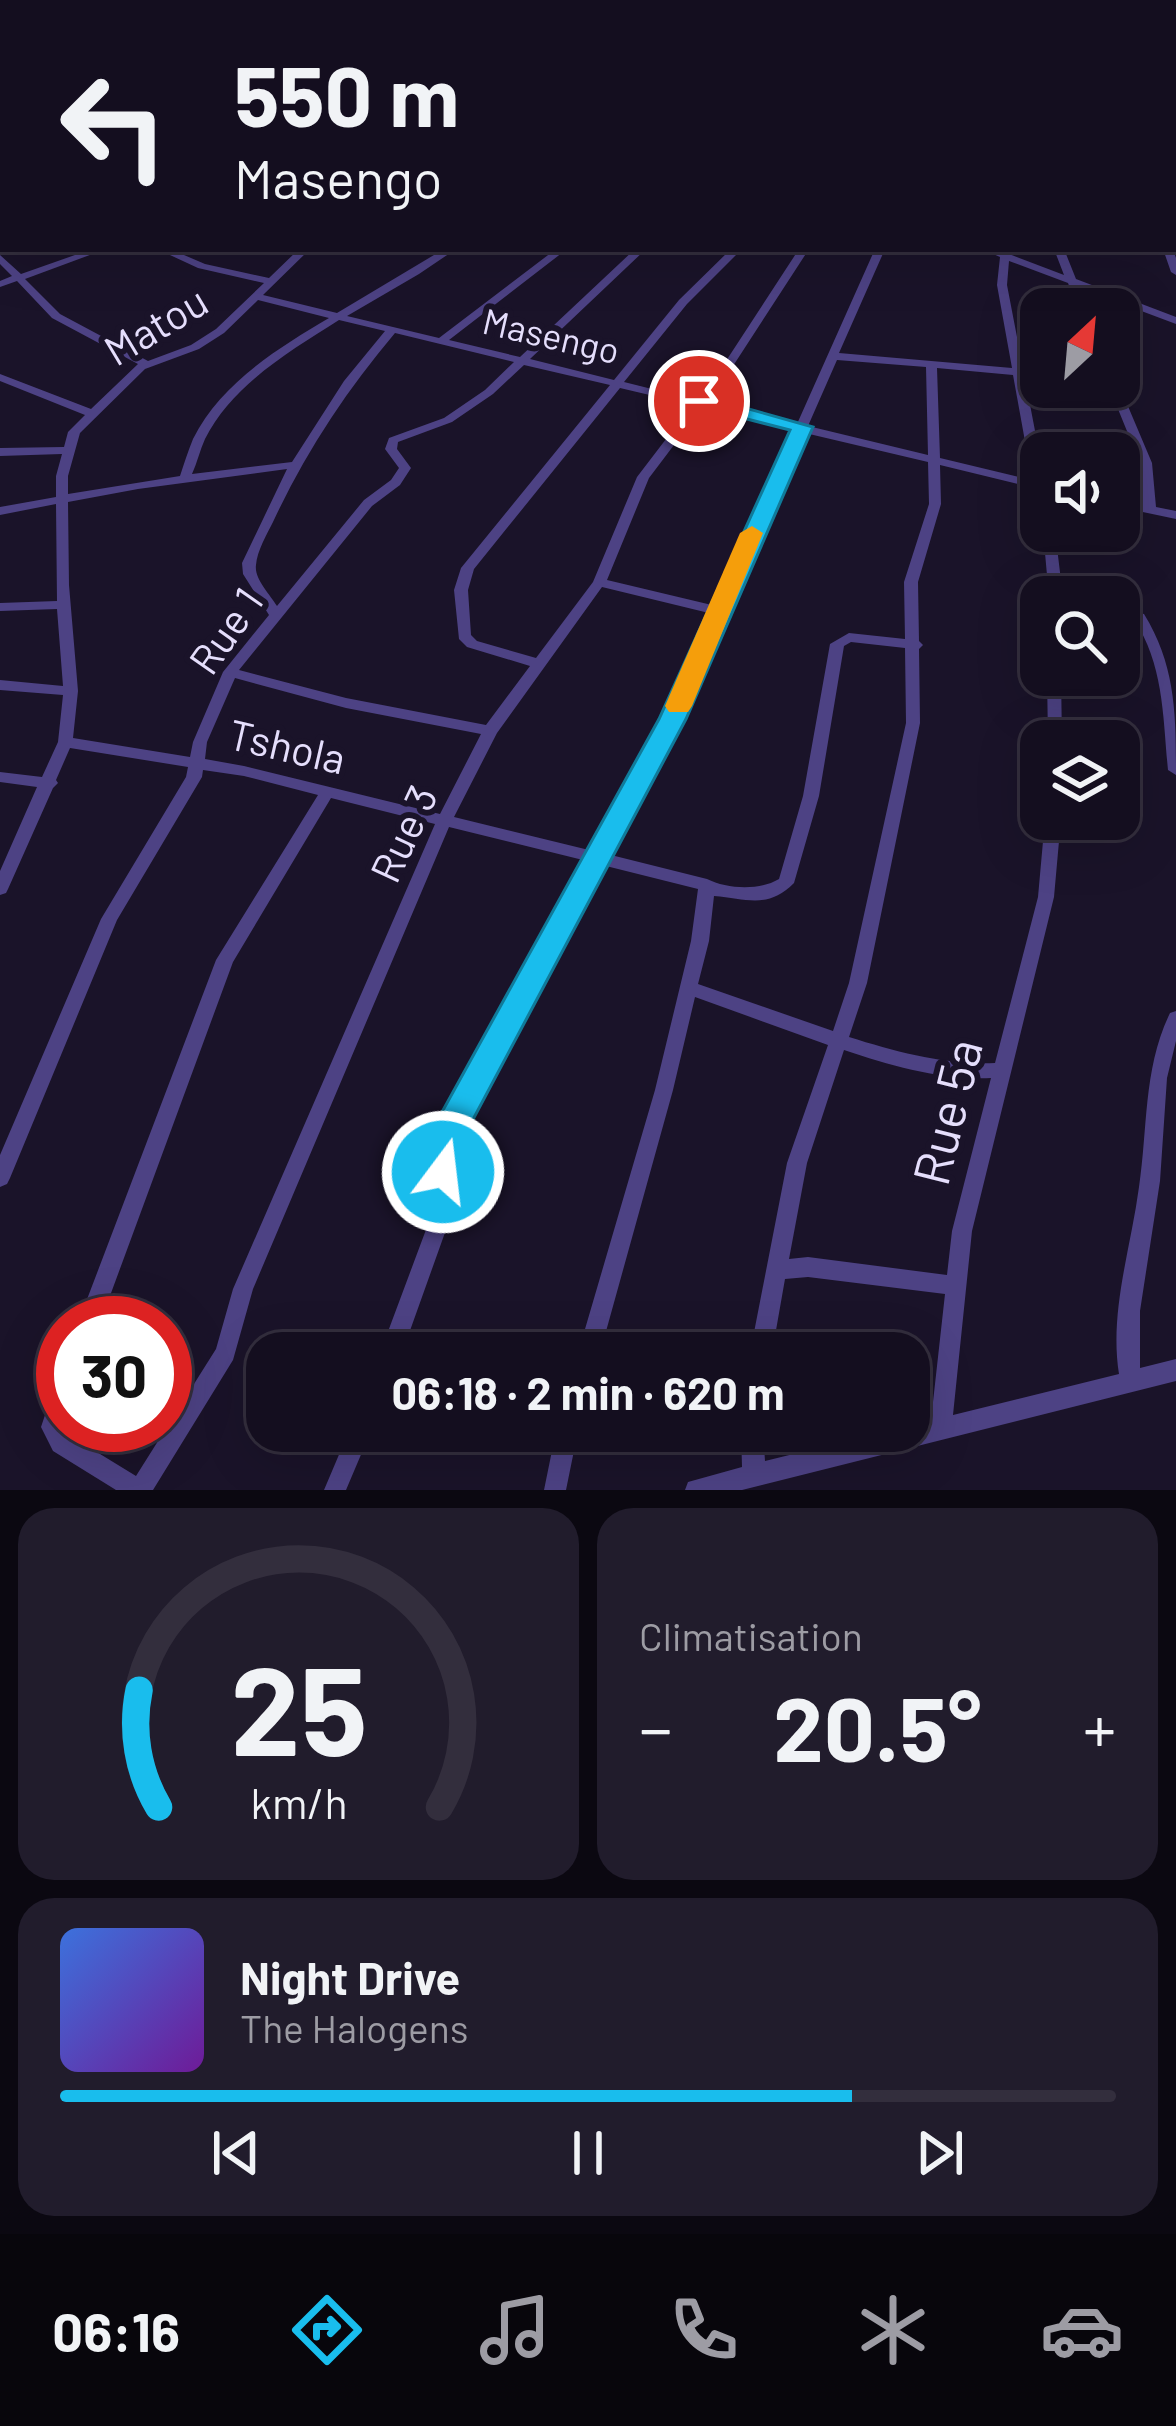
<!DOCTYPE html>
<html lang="fr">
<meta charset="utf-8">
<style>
:root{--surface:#140e1f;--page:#211c2c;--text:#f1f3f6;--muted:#9d9ca4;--line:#332e3d;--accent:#19bded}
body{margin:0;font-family:Barlow,sans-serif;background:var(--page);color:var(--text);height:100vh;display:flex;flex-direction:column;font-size:45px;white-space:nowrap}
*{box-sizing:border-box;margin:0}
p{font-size:39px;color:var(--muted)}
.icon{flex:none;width:66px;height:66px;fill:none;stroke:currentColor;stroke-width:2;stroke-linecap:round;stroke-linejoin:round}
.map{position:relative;height:1490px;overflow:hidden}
.panel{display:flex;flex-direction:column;gap:18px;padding:18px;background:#0b0811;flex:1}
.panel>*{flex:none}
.top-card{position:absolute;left:0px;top:0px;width:1176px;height:252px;box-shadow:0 12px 48px #0002,0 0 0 3px var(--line);background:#140e1f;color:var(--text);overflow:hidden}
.needle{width:78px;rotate:26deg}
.tools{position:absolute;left:1020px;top:288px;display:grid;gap:24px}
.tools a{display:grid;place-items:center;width:120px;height:120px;border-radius:24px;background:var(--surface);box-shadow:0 12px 48px #0002,0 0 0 3px var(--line);font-size:60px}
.speed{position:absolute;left:36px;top:1296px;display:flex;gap:24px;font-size:60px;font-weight:700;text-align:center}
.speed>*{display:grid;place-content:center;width:156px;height:156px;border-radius:50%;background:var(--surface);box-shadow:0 12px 48px #0002,0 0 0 3px var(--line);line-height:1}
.speed .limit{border:18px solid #d22;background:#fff;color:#111}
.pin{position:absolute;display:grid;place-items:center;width:102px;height:102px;color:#fff;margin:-51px;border:6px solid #fff;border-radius:50%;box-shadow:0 3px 12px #0007}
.me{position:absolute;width:132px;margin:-66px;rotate:15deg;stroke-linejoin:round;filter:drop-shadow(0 0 9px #0008)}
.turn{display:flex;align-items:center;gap:42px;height:252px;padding:0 36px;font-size:54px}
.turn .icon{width:156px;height:156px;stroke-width:2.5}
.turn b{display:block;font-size:84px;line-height:102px}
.big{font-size:90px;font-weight:700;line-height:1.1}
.panel .card{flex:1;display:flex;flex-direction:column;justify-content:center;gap:18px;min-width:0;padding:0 42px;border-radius:36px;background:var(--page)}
.panel .dial{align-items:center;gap:0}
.dial svg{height:312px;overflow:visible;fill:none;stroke:var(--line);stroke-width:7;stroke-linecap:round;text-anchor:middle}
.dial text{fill:var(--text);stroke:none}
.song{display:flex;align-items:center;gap:36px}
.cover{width:144px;height:144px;border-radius:18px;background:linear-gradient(135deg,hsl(220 70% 55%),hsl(280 70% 35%))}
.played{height:12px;border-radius:6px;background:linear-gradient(90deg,var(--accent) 75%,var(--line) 75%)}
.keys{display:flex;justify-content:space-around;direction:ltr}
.heat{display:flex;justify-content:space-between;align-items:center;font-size:66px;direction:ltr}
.panel .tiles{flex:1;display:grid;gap:18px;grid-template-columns:1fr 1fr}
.card:last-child{grid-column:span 2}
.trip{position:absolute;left:246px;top:1332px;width:684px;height:120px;border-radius:36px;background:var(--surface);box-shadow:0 12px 48px #0002,0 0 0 3px var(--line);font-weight:700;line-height:120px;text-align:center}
.tabs{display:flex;height:192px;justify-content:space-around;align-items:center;background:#08060c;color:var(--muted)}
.tabs .icon{width:84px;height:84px}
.tabs .selected{color:var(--accent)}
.tabs b{font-size:54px;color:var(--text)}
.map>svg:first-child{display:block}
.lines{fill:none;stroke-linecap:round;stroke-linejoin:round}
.minor{fill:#4d4284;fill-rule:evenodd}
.secondary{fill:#8f7cf5;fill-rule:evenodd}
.rail{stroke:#19bded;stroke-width:3;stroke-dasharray:9 8;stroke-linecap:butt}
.route{fill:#19bded;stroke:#107b9a;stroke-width:3}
.slow{fill:#f59e0b}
.labels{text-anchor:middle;stroke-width:12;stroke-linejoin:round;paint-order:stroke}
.far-street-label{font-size:36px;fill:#e5defc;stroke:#1a1329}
.street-label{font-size:42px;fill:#e5defc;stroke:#1a1329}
.near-street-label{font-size:51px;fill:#e5defc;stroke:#1a1329}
</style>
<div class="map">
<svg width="1176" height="1490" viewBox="0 0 1176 1490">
<rect width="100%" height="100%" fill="#1a1329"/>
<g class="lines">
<!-- minor -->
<path class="minor" d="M271 0H281L285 3H275Z
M338 0H351L343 3H330Z
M359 0H369L374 3H364Z
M420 0H432L425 3H413Z
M719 0H727L729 3H721Z
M771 0H781L785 3H775Z
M863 0H871L872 3H864Z
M912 0H920L919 3H911Z
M974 0H982L983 3H975Z
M1020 0H1028V3H1020Z
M1036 0H1056L1067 3H1047Z
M1083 0H1091L1092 3H1084Z
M1162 0H1170L1171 3H1163Z
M1173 21 1176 22V27L1173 26Z
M0 63H3V68H0Z
M1173 70H1176V74H1173Z
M0 80H3V85H0Z
M0 99H3V103H0Z
M3 121V127L0 128V122Z
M0 144H3V150H0Z
M1173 145H1176V151H1173Z
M3 175V181L0 182V176Z
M3 206V212L0 213V207Z
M0 232H3V238H0Z
M92 249H106L25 279 60 314 148 361 191 345 216 329 264 283 198 268 157 249H170L205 264 269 278 299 249H310L263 295 337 313 444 249H456L419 274 347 316 439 338 556 249H567L449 340 520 357 635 249H646L530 359 614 380 679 300 731 249H742L687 304 624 382 696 400 724 364 799 249H809L733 366 706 402 797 424 875 249H885L839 353 1012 368 997 285 1000 257 982 249H996L1064 275 1054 249H1064L1076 279 1176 317V324L1080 288 1088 309H1078L1068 283 1009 261 1007 285 1041 462V492H1036L1034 488 940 465 941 504 918 582 919 641 923 645 919 649 920 723 867 983 849 1037C897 1052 944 1065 995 1063L1038 897 1045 819H1061L1054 897 972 1231 953 1415 1119 1374C1109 1312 1131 1248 1139 1187 1148 1128 1143 1069 1170 1013L1176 1011V1041L1167 1078 1160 1181 1140 1311V1368L1176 1359V1381L742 1490H685L688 1482 742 1467 741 1431H763L765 1461 887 1431H909V1426L931 1420 945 1294 808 1277 785 1279 772 1353H750L787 1163 828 1045 695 997 673 1090 600 1353H578L655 1090 691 941 698 889 602 865 453 1142 454 1188 447 1227 402 1353H380L427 1227 434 1188 433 1141 587 861 449 827 253 1289 233 1360 153 1490H116L53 1451 41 1427 55 1385 63 1382V1425L69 1435 136 1476 216 1349 233 1289 435 824 331 798 233 962 100 1323H78L216 960 318 795 244 776 203 770 202 777 117 920 10 1178 7 1184 0 1187V1155L101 919 186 777 188 767 70 748 56 780 58 783 53 788 8 889 6 893 0 895V871L37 787 0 782V772L42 777 58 742 63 695 0 690V680L63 686 57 609 0 611V603L57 601 56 504 0 515V507L56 497V476L62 454 0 456V448L64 447 68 432 85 415 0 381V374L91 409 138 364 52 318 17 281 0 287V281L12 276 0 264V255L21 274ZM258 300 329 318C278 348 220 384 193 439 188 451 184 464 180 476L68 494V476L80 433 145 369 199 349 224 333ZM339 320 385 331 344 381 292 462 192 474C197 463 200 450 205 439 232 385 290 351 339 320ZM395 333 514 362 485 390 444 418 389 438 385 449 399 468 391 480 364 500 277 606C270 594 254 579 256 565 257 551 267 534 273 522 305 453 346 391 395 333ZM837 360 926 367 928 455 808 426ZM524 365 610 385 461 568 454 590 459 639 467 647 530 666 486 725 346 698 239 670 372 506 400 485 411 468 397 449 398 442 452 422 493 394ZM937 368 1013 375 1032 480 940 458ZM620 388 692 405 637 477 593 582 536 658 477 641 471 635 468 590 474 569ZM702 408 794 430 716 606 607 580 649 478ZM805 433 928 462 929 504 904 582 905 639 849 633 830 644 803 796 779 879C759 891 727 889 707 879L607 854 680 719ZM287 469 242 563 243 574 269 615 223 672 193 742 190 757 73 738 78 691 69 585 68 502 138 489ZM602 587 713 614 666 719 593 851 454 817 497 733ZM851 642 905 648 906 723 849 983 833 1031 698 984 709 941 714 896C748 899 768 909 794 883L819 796 844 646ZM235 678 346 708 481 734 440 814 244 766 205 759 207 742ZM844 1050C892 1066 940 1080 991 1078L952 1231 947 1275 808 1257 789 1259 807 1163Z
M1163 249H1173L1176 258V275L1171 272Z
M1119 385 1152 463 1156 507 1176 511V519L1119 507V499L1143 504 1140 463 1109 387H1119Z
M1043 531H1055L1063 597H1049Z
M1119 608 1144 614C1176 666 1176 715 1176 775L1168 770C1163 719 1164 664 1134 620L1119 616Z
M1047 675H1061L1062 741H1048Z
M349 1431H371L346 1490H324Z
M556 1431H578L566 1490H544Z"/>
<!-- secondary -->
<path class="secondary" d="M1173 110H1176V116H1173Z"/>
<!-- rail -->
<path class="rail" d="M640 0 648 3"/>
</g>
<!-- route -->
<path class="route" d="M699 395 813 427 686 719 461 1142 455 1184 443 1188 430 1184 426 1141 659 719 790 430 692 405 689 401Z"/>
<!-- slow -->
<path class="slow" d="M752 526 763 533 692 706 688 712H669L665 706 740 533Z"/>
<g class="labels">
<!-- far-street labels -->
<g class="far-street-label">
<text transform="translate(551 336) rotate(13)" y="13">Masengo</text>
</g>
<!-- street labels -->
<g class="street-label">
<text transform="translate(156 326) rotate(-31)" y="15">Matou</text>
<text transform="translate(226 631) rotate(-55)" y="15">Rue 1</text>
<text transform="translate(287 747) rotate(13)" y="15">Tshola</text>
<text transform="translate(404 834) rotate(-65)" y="15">Rue 3</text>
</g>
<!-- near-street labels -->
<g class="near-street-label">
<text transform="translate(948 1112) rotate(-76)" y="18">Rue 5a</text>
</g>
</g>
</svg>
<div class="tools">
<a><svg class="needle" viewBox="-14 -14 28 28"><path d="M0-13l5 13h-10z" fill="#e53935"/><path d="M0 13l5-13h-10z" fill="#9d9ca4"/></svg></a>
<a><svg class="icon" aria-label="sound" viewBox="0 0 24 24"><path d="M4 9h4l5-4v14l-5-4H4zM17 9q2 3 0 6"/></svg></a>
<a><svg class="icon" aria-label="search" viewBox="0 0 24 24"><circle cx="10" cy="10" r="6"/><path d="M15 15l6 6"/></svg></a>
<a><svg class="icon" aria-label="layers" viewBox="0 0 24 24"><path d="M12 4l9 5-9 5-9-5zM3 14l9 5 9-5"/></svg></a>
</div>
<div class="speed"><div class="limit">30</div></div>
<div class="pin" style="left:699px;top:401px;background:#d93025"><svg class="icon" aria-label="arrive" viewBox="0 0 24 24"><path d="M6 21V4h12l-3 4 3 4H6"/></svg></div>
<svg class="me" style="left:443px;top:1172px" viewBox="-20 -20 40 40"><circle r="17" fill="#19bded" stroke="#fff" stroke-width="3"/><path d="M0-11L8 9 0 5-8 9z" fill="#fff"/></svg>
<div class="trip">06:18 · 2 min · 620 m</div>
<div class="top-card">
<div class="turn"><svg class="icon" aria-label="left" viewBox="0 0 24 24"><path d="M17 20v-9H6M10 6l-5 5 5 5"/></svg><div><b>550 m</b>Masengo</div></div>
</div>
</div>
<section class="panel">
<div class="tiles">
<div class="card dial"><svg viewBox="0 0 100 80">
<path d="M14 69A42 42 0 1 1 86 69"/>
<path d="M14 69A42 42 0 0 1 9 39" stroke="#19bded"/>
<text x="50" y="56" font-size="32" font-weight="700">25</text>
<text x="50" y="72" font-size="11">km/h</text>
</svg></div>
<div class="card"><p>Climatisation</p>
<div class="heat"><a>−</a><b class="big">20.5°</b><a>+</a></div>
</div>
<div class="card">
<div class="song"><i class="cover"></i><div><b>Night Drive</b><p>The Halogens</p></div></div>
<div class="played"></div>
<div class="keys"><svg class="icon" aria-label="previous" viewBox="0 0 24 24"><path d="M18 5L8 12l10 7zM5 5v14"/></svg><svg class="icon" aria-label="pause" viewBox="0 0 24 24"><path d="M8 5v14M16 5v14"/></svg><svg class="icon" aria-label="next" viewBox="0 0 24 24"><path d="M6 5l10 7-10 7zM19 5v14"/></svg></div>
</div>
</div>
</section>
<nav class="tabs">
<b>06:16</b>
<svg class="icon selected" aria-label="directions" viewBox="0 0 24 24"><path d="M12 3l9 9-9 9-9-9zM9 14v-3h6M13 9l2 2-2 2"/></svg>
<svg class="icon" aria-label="music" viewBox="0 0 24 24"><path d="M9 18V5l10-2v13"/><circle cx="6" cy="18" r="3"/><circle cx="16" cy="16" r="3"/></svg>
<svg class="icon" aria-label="phone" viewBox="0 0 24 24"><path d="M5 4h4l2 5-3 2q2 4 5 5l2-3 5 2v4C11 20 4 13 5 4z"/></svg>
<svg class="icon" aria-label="climate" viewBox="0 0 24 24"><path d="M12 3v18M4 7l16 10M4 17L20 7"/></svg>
<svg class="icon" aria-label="car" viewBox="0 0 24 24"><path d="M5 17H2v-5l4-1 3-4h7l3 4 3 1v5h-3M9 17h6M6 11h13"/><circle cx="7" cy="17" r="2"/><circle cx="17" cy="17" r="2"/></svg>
</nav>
